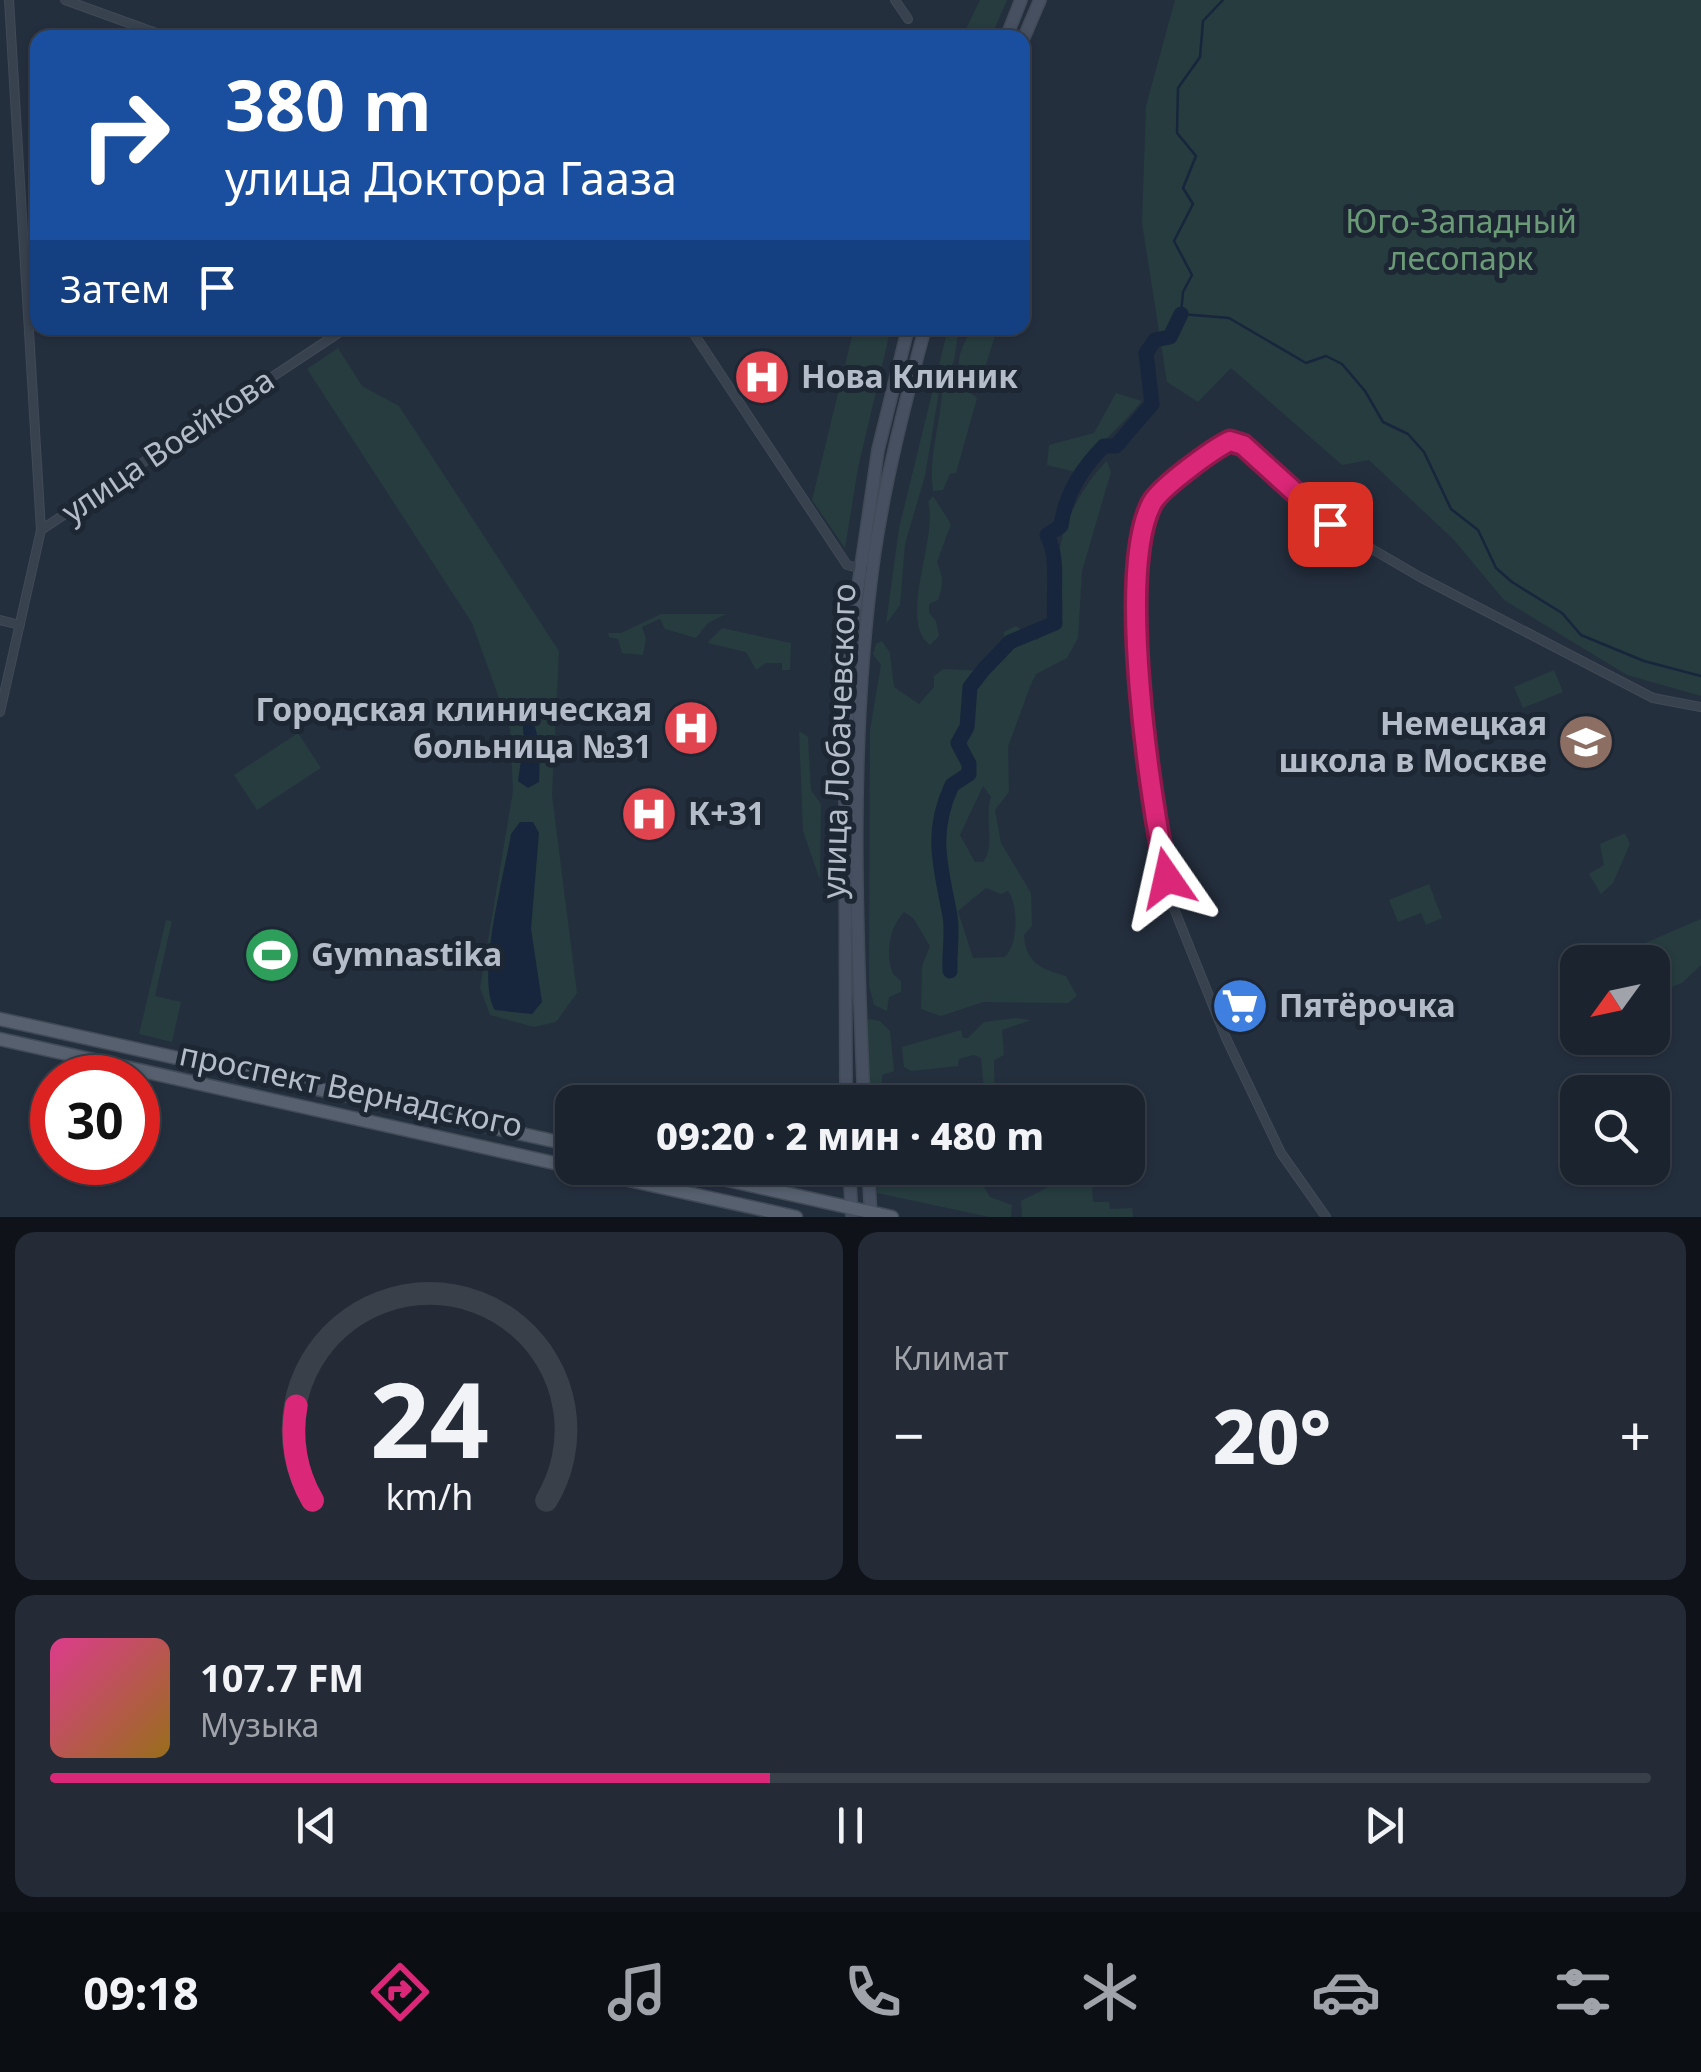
<!DOCTYPE html>
<html lang="ru">
<meta charset="utf-8">
<style>
:root{--surface:#1b232e;--page:#242b36;--text:#f1f3f6;--muted:#a0a4aa;--line:#39404a;--accent:#db2777}
body{margin:0;font-family:"Noto Sans",sans-serif;background:var(--page);color:var(--text);height:100vh;display:flex;flex-direction:column;font-size:38px;white-space:nowrap}
*{box-sizing:border-box;margin:0}
p{font-size:32px;color:var(--muted)}
.icon{flex:none;width:55px;height:55px;fill:none;stroke:currentColor;stroke-width:2;stroke-linecap:round;stroke-linejoin:round}
.map{position:relative;height:1217px;overflow:hidden}
.sheet{display:flex;flex-direction:column;gap:15px;padding:15px;background:#0f1319;flex:1}
.sheet>*{flex:none}
.banner{position:absolute;left:30px;top:30px;width:1000px;height:305px;border-radius:20px;box-shadow:0 2px 8px #0004,0 0 0 2px var(--line);background:#1a4fa0;color:#fff;overflow:hidden}
.needle{width:65px;rotate:237deg}
.controls{position:absolute;left:1560px;top:945px;display:grid;gap:20px}
.controls a{display:grid;place-items:center;width:110px;height:110px;border-radius:20px;background:var(--surface);box-shadow:0 2px 8px #0004,0 0 0 2px var(--line);font-size:50px}
.speed{position:absolute;left:30px;top:1055px;display:flex;gap:20px;font-size:50px;font-weight:700;text-align:center}
.speed>*{display:grid;place-content:center;width:130px;height:130px;border-radius:50%;background:var(--surface);box-shadow:0 2px 8px #0004,0 0 0 2px var(--line);line-height:1}
.speed .limit{border:15px solid #d22;background:#fff;color:#111}
.pin{position:absolute;display:grid;place-items:center;width:85px;height:85px;color:#fff;margin:-42px;border-radius:20px;box-shadow:0 5px 15px #0006}
.me{position:absolute;width:110px;margin:-55px;rotate:349deg;stroke-linejoin:round;filter:drop-shadow(0 0 8px #0008)}
.turn{display:flex;align-items:center;gap:35px;height:210px;padding:0 30px;font-size:45px}
.turn .icon{width:130px;height:130px;stroke-width:2.5}
.turn b{display:block;font-size:70px;line-height:85px}
.then{display:flex;align-items:center;height:95px;padding:0 30px;background:#0003;gap:20px;font-size:38px}
.big{font-size:75px;font-weight:800;line-height:1.1}
.sheet .card{flex:1;display:flex;flex-direction:column;justify-content:center;gap:15px;min-width:0;padding:0 35px;border-radius:20px;background:var(--page)}
.sheet .dial{align-items:center;gap:0}
.dial svg{height:260px;overflow:visible;fill:none;stroke:var(--line);stroke-width:7;stroke-linecap:round;text-anchor:middle}
.dial text{fill:var(--text);stroke:none}
.song{display:flex;align-items:center;gap:30px}
.cover{width:120px;height:120px;border-radius:15px;background:linear-gradient(135deg,hsl(330 70% 55%),hsl(40 70% 35%))}
.played{height:10px;border-radius:5px;background:linear-gradient(90deg,var(--accent) 45%,var(--line) 45%)}
.keys{display:flex;justify-content:space-around;direction:ltr}
.heat{display:flex;justify-content:space-between;align-items:center;font-size:55px;direction:ltr}
.sheet .tiles{flex:1;display:grid;gap:15px;grid-template-columns:1fr 1fr}
.card:last-child{grid-column:span 2}
.trip{position:absolute;left:555px;top:1085px;width:590px;height:100px;border-radius:20px;background:var(--surface);box-shadow:0 2px 8px #0004,0 0 0 2px var(--line);font-weight:800;line-height:100px;text-align:center}
.tabs{display:flex;height:160px;justify-content:space-around;align-items:center;background:#0b0e12;color:var(--muted)}
.tabs .icon{width:70px;height:70px}
.tabs .current{color:var(--accent)}
.tabs b{font-size:45px;color:var(--text)}
.map>svg:first-child{display:block}
.green{fill:#263c3f;fill-rule:evenodd}
.water{fill:#17263c}
.lines{fill:none;stroke-linecap:round;stroke-linejoin:round}
.stream{stroke:#17263c;stroke-width:2.5}
.river{stroke:#17263c;stroke-width:15}
.street-casing{stroke:#414a57;stroke-width:10}
.secondary-casing{stroke:#414a57;stroke-width:14}
.primary-casing{stroke:#414a57;stroke-width:15}
.street{stroke:#38414e;stroke-width:8}
.secondary{stroke:#465061;stroke-width:11}
.primary{stroke:#56606e;stroke-width:12}
.route-casing{stroke:#8e194d;stroke-width:25}
.route{stroke:#db2777;stroke-width:18}
.labels{text-anchor:middle;stroke-width:10;stroke-linejoin:round;paint-order:stroke}
.park-label{font-size:32px;fill:#6b9a76;stroke:#1d2633}
.poi-label{font-size:32px;font-weight:bold;fill:#b4bcc9;stroke:#1d2633;text-anchor:start}
.street-label{font-size:32px;fill:#b4bcc9;stroke:#1d2633}
</style>
<div class="map">
<svg width="1701" height="1217" viewBox="0 0 1701 1217">
<rect width="100%" height="100%" fill="#242f3e"/>
<!-- green -->
<path class="green" d="M980 0H1007L991 37H962Z
M1175 0H1701V696L1627 675 1504 600 1454 540 1369 460 1342 465 1231 368 1198 402 1167 382 1142 223 1146 106Z
M854 328H891L858 468 845 548 812 500Z
M948 328H959L954 361 939 392 925 476 905 544 900 605 886 624 899 528Z
M971 328H1003L995 336 981 380 973 384C948 368 962 350 971 328Z
M338 348 362 386 399 406 559 651 552 795 577 993 556 1022 534 1027 490 1015 480 988 513 791 510 729 472 623 307 369Z
M951 385 955 392 965 389 977 398 956 473 950 474 943 490 933 491C928 459 940 426 942 392Z
M1116 393 1142 401C1120 428 1097 445 1075 472L1047 465 1049 445 1094 433Z
M1107 461 1111 472 1082 571 1078 638 1067 658 1036 674 1031 684 1008 747 1009 792 995 810 1001 843 1031 893 1032 926 1024 935C1025 962 1042 970 1066 976L1077 996 1068 1003 983 1002 941 1016 921 1009 922 966 930 946 913 918 904 912C889 928 885 954 893 974L901 981V992L889 997 887 1011 874 1005 869 985 870 730 881 665 873 654 876 644 882 641 890 653 894 687 919 704 934 687V676L943 669 988 671 1004 655V632L1016 626 1037 640 1062 619C1065 599 1058 577 1059 557 1060 527 1085 481 1107 461ZM983 786 991 797C984 818 996 846 983 862H975L960 835ZM986 888 1001 894 1008 891C1019 906 1018 945 1005 957L973 958 958 911Z
M933 496 951 524 937 562C943 578 944 584 938 600L929 604V613L936 621 939 636 930 645C897 622 939 536 928 502Z
M661 614H726L708 623 696 638 665 629 660 619 642 627 646 638 643 655 622 653 618 639 609 637 608 633H621Z
M722 628 791 643 790 670H782V663H766L756 670 746 652 707 643Z
M1554 670 1563 692 1523 708 1514 687Z
M799 731 808 737 811 790 821 804 820 880 803 831Z
M298 733 321 768 257 810 234 775Z
M1625 833 1630 844 1613 883 1601 894 1589 874 1604 865 1600 844Z
M1429 884 1442 918 1426 925 1421 913 1398 922 1389 900Z
M1701 919V965L1682 983 1665 989 1653 983 1652 962H1642L1638 946Z
M166 920 172 921 155 996 181 1002 172 1042 139 1034Z
M1016 1018 1031 1020 1002 1030 1004 1055 994 1060 995 1102H985L981 1058 974 1055 959 1059 958 1066 911 1071 904 1067 902 1047 961 1030 963 1038H968L984 1022Z
M869 1019 880 1021 890 1031 894 1071 882 1075V1085L896 1086V1093L886 1102H870L865 1024Z
M875 1168H973L990 1197 1012 1205 1011 1217H989L877 1193Z
M1085 1168H1091L1093 1202H1109L1110 1209 1132 1208 1133 1217H1022L1021 1201Z"/>
<!-- water -->
<path class="water" d="M521 707C542 722 540 757 539 782L528 788 518 781 524 740Z
M520 822H533L539 833 531 929 542 1002 532 1014 495 1010C475 979 505 872 511 834Z"/>
<g class="lines">
<!-- stream -->
<path class="stream" d="M1223 0 1203 21 1200 57 1178 88 1177 133 1196 156 1183 188 1193 204 1174 241 1192 275 1183 292 1181 314 1229 318 1306 363 1326 356 1342 364 1365 391 1383 422 1408 434 1424 452 1451 509 1478 530 1496 568 1512 582 1562 613 1581 635 1644 661 1701 676"/>
<!-- river -->
<path class="river" d="M950 971C949 953 953 933 950 916 941 866 929 835 952 785L969 774V764L958 743 967 727 970 687 984 669 1010 642 1055 623C1052 593 1060 560 1047 535L1061 526C1065 495 1082 468 1104 446H1116L1152 404 1146 353 1155 340 1170 337 1181 314"/>
<!-- street casing -->
<g class="street-casing">
<path id="street" d="M65 0 170 38
M895 0 908 19
M690 328 847 565 863 569
M41 530 346 328
M0 620 20 625
M0 712 41 530 9 0
M1326 1217 1281 1153 1226 1038 1173 906 1151 797 1136 587 1145 520 1154 499 1224 444 1243 445 1329 524 1420 577 1653 698 1701 707"/>
</g>
<!-- secondary casing -->
<g class="secondary-casing">
<path id="secondary" d="M1006 38 1021 0
M1022 42 1040 0
M846 1102 845 781 851 635 878 450 908 328
M864 1102C856 923 849 736 874 557 885 480 905 403 925 328
M849 1168 852 1217
M868 1168 871 1217"/>
</g>
<!-- primary casing -->
<g class="primary-casing">
<path id="primary" d="M0 1019 572 1145
M0 1039 572 1167
M574 1168 796 1217
M674 1168 892 1217"/>
</g>
<!-- street -->
<use href="#street" class="street"/>
<!-- secondary -->
<use href="#secondary" class="secondary"/>
<!-- primary -->
<use href="#primary" class="primary"/>
</g>
<g class="lines">
<!-- route casing -->
<g class="route-casing">
<path id="route" d="M1167 878C1150 800 1116 570 1152 503 1161 487 1213 449 1230 441L1243 445 1330 524"/>
</g>
<!-- route -->
<use href="#route" class="route"/>
</g>
<!-- icons -->
<defs>
<g id="hospital-disc" transform="scale(2.875)"><circle r="9.5" fill="#e0444e" stroke="#1d2633"/><path d="M-5-5h3v3.5h4V-5h3V5h-3V1.5h-4V5h-3Z" fill="#fff"/></g>
<g id="school-disc" transform="scale(2.875)"><circle r="9.5" fill="#8d6e63" stroke="#1d2633"/><path d="M0-5L7-2L0 1L-7-2ZM-4 1L0 2.5L4 1V4Q0 6-4 4Z" fill="#fff"/></g>
<g id="stadium-disc" transform="scale(2.875)"><circle r="9.5" fill="#2e9e5b" stroke="#1d2633"/><path d="M0-5a6.5 5 0 1 0 0 10a6.5 5 0 1 0 0-10ZM-3.5-1.8h7v3.6h-7Z" fill="#fff"/></g>
<g id="supermarket-disc" transform="scale(2.875)"><circle r="9.5" fill="#3f7fe0" stroke="#1d2633"/><path d="M-6-5.5h2.5l.6 2H6L4.5 2H-2.5L-4.4-4H-6ZM-1.5 3.2a1.3 1.3 0 1 0 .1 0ZM3 3.2a1.3 1.3 0 1 0 .1 0Z" fill="#fff"/></g>
</defs>
<g fill-rule="evenodd">
<use href="#hospital-disc" x="762" y="377"/>
<use href="#hospital-disc" x="691" y="728"/>
<use href="#school-disc" x="1586" y="742"/>
<use href="#hospital-disc" x="649" y="814"/>
<use href="#stadium-disc" x="272" y="955"/>
<use href="#supermarket-disc" x="1240" y="1006"/>
</g>
<g class="labels">
<!-- park labels -->
<g class="park-label">
<text x="1461" y="233">Юго-Западный<tspan x="1461" dy="37">лесопарк</tspan></text>
</g>
<!-- poi labels -->
<g class="poi-label">
<text x="801" y="388">Нова Клиник</text>
<text x="652" y="721" text-anchor="end">Городская клиническая<tspan x="652" dy="37">больница №31</tspan></text>
<text x="1547" y="735" text-anchor="end">Немецкая<tspan x="1547" dy="37">школа в Москве</tspan></text>
<text x="688" y="825">К+31</text>
<text x="311" y="966">Gymnastika</text>
<text x="1279" y="1017">Пятёрочка</text>
</g>
<!-- street labels -->
<g class="street-label">
<text transform="translate(168 446) rotate(-34)" y="11">улица Воейкова</text>
<text transform="translate(839 741) rotate(-88)" y="11">улица Лобачевского</text>
<text transform="translate(351 1090) rotate(12)" y="11">проспект Вернадского</text>
</g>
</g>
</svg>
<div class="controls">
<a><svg class="needle" viewBox="-14 -14 28 28"><path d="M0-13l5 13h-10z" fill="#e53935"/><path d="M0 13l5-13h-10z" fill="#a0a4aa"/></svg></a>
<a><svg class="icon" aria-label="search" viewBox="0 0 24 24"><circle cx="10" cy="10" r="6"/><path d="M15 15l6 6"/></svg></a>
</div>
<div class="speed"><div class="limit">30</div></div>
<div class="pin" style="left:1330px;top:524px;background:#d93025"><svg class="icon" aria-label="arrive" viewBox="0 0 24 24"><path d="M6 21V4h12l-3 4 3 4H6"/></svg></div>
<svg class="me" style="left:1167px;top:878px" viewBox="-20 -20 40 40"><path d="M0-17L14 15 0 8-14 15z" fill="#db2777" stroke="#fff" stroke-width="4"/></svg>
<div class="trip">09:20 · 2 мин · 480 m</div>
<div class="banner">
<div class="turn"><svg class="icon" aria-label="right" viewBox="0 0 24 24"><path d="M7 20v-9h11M14 6l5 5-5 5"/></svg><div><b>380 m</b>улица Доктора Гааза</div></div>
<div class="then">Затем<svg class="icon" aria-label="arrive" viewBox="0 0 24 24"><path d="M6 21V4h12l-3 4 3 4H6"/></svg></div>
</div>
</div>
<section class="sheet">
<div class="tiles">
<div class="card dial"><svg viewBox="0 0 100 80">
<path d="M14 69A42 42 0 1 1 86 69"/>
<path d="M14 69A42 42 0 0 1 9 40" stroke="#db2777"/>
<text x="50" y="56" font-size="32" font-weight="700">24</text>
<text x="50" y="72" font-size="11">km/h</text>
</svg></div>
<div class="card"><p>Климат</p>
<div class="heat"><a>−</a><b class="big">20°</b><a>+</a></div>
</div>
<div class="card">
<div class="song"><i class="cover"></i><div><b>107.7 FM</b><p>Музыка</p></div></div>
<div class="played"></div>
<div class="keys"><svg class="icon" aria-label="previous" viewBox="0 0 24 24"><path d="M18 5L8 12l10 7zM5 5v14"/></svg><svg class="icon" aria-label="pause" viewBox="0 0 24 24"><path d="M8 5v14M16 5v14"/></svg><svg class="icon" aria-label="next" viewBox="0 0 24 24"><path d="M6 5l10 7-10 7zM19 5v14"/></svg></div>
</div>
</div>
</section>
<nav class="tabs">
<b>09:18</b>
<svg class="icon current" aria-label="directions" viewBox="0 0 24 24"><path d="M12 3l9 9-9 9-9-9zM9 14v-3h6M13 9l2 2-2 2"/></svg>
<svg class="icon" aria-label="music" viewBox="0 0 24 24"><path d="M9 18V5l10-2v13"/><circle cx="6" cy="18" r="3"/><circle cx="16" cy="16" r="3"/></svg>
<svg class="icon" aria-label="phone" viewBox="0 0 24 24"><path d="M5 4h4l2 5-3 2q2 4 5 5l2-3 5 2v4C11 20 4 13 5 4z"/></svg>
<svg class="icon" aria-label="climate" viewBox="0 0 24 24"><path d="M12 3v18M4 7l16 10M4 17L20 7"/></svg>
<svg class="icon" aria-label="car" viewBox="0 0 24 24"><path d="M5 17H2v-5l4-1 3-4h7l3 4 3 1v5h-3M9 17h6M6 11h13"/><circle cx="7" cy="17" r="2"/><circle cx="17" cy="17" r="2"/></svg>
<svg class="icon" aria-label="filters" viewBox="0 0 24 24"><path d="M4 7h16M4 17h16"/><circle cx="9" cy="7" r="2"/><circle cx="15" cy="17" r="2"/></svg>
</nav>
